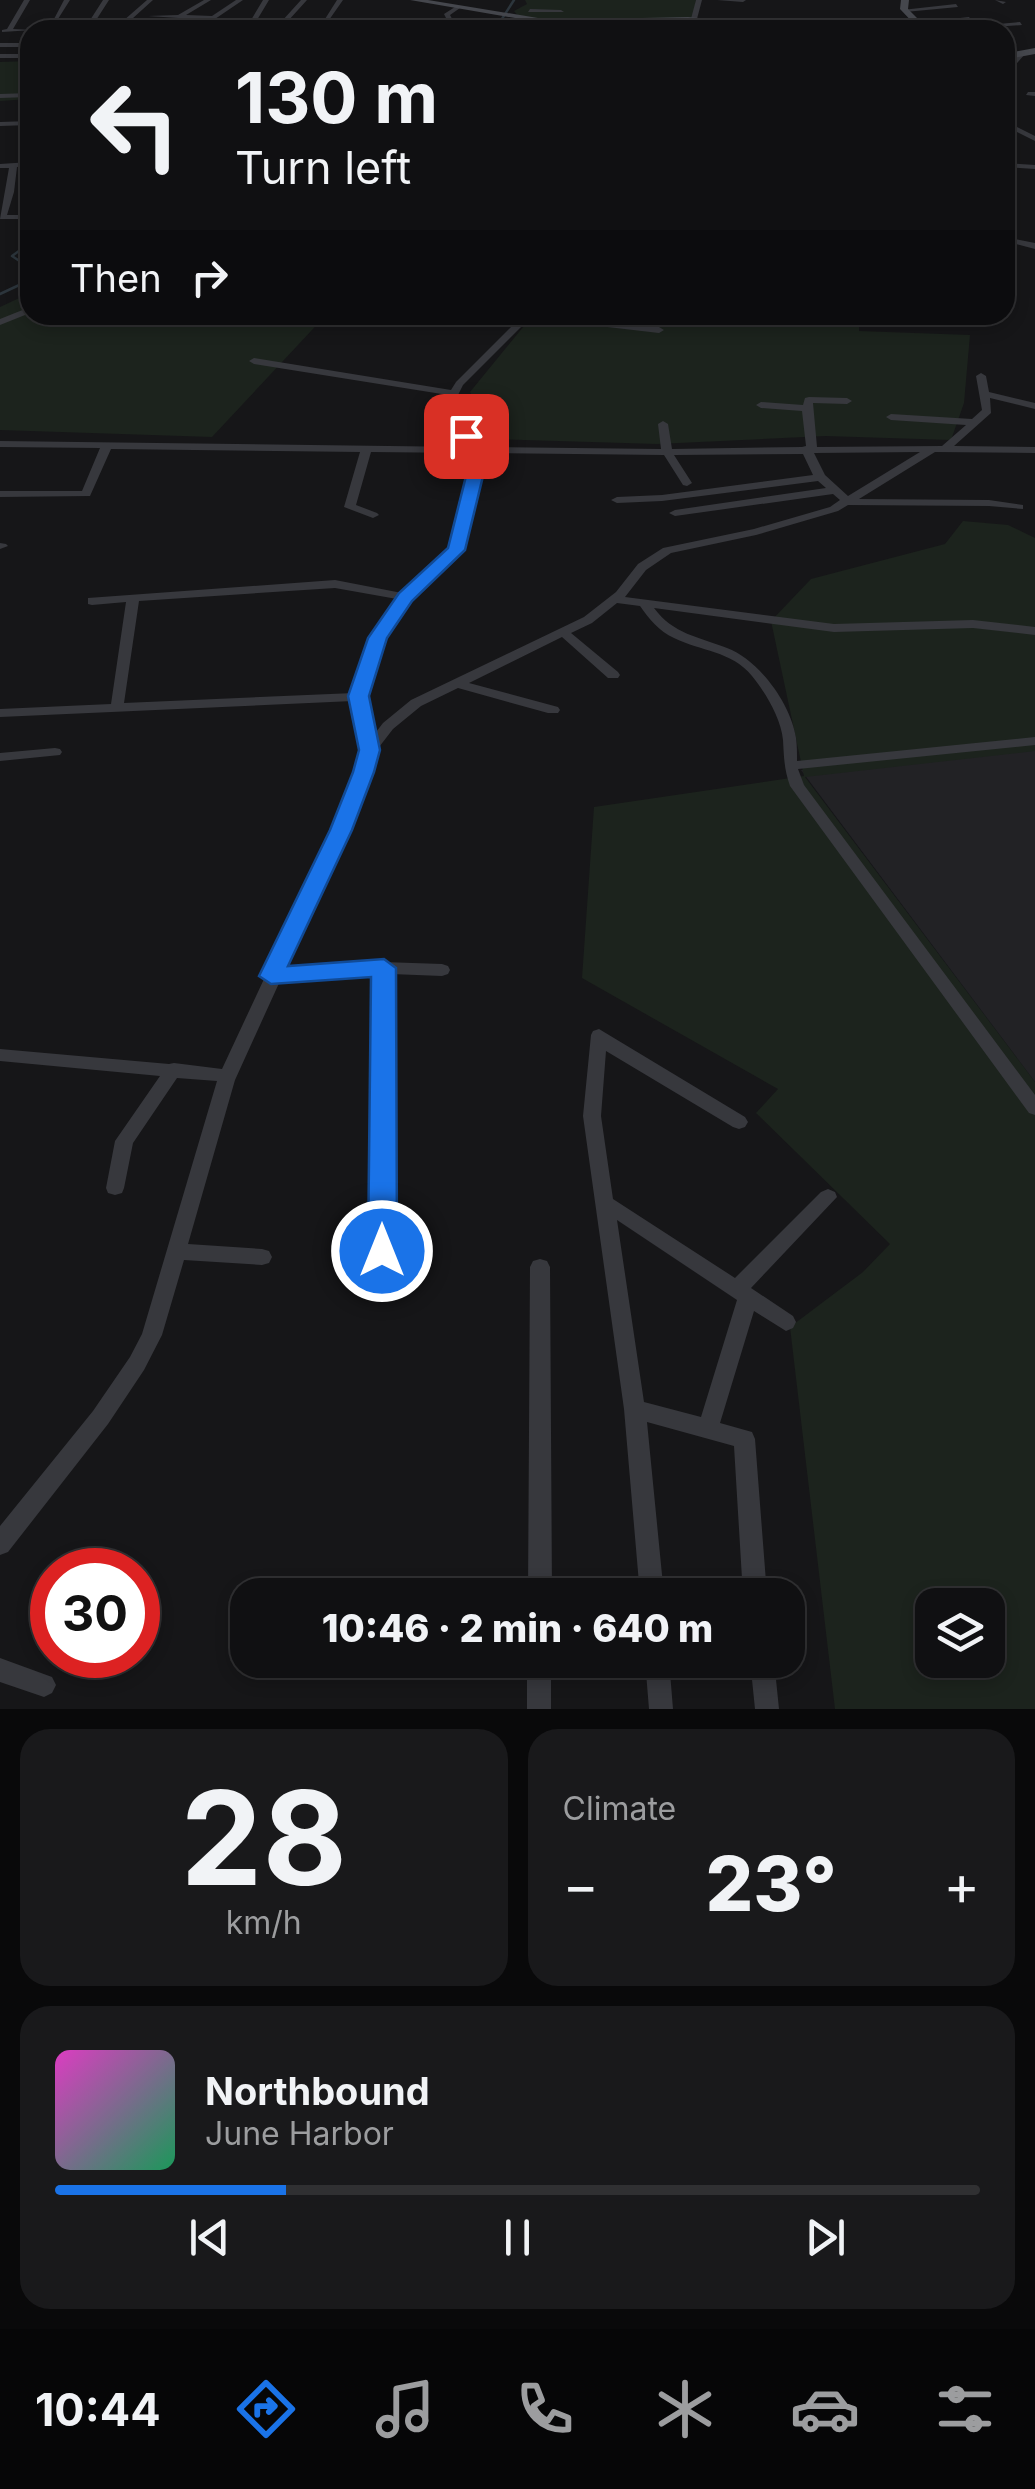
<!DOCTYPE html>
<meta charset="utf-8">
<style>
:root{--surface:#101012;--page:#19191b;--text:#f1f3f6;--muted:#9c9d9f;--line:#303032;--accent:#1a73e8}
body{margin:0;font-family:Inter,sans-serif;background:var(--page);color:var(--text);height:100vh;display:flex;flex-direction:column;font-size:38px;white-space:nowrap}
*{box-sizing:border-box;margin:0}
p{font-size:32px;color:var(--muted)}
.icon{flex:none;width:55px;height:55px;fill:none;stroke:currentColor;stroke-width:2;stroke-linecap:round;stroke-linejoin:round}
.map{position:relative;height:1709px;overflow:hidden}
.drawer{display:flex;flex-direction:column;gap:20px;padding:20px;background:#09090a;flex:1}
.drawer>*{flex:none}
.hud{position:absolute;left:20px;top:20px;width:995px;height:305px;border-radius:30px;box-shadow:0 5px 15px #0003,0 0 0 2px var(--line);background:#101012;color:var(--text);overflow:hidden}
.fabs{position:absolute;left:915px;top:1588px;display:grid;gap:20px}
.fabs a{display:grid;place-items:center;width:90px;height:90px;border-radius:20px;background:var(--surface);box-shadow:0 5px 15px #0003,0 0 0 2px var(--line);font-size:50px}
.speed{position:absolute;left:30px;top:1548px;display:flex;gap:20px;font-size:50px;font-weight:700;text-align:center}
.speed>*{display:grid;place-content:center;width:130px;height:130px;border-radius:50%;background:var(--surface);box-shadow:0 5px 15px #0003,0 0 0 2px var(--line);line-height:1}
.speed .limit{border:15px solid #d22;background:#fff;color:#111}
.pin{position:absolute;display:grid;place-items:center;width:85px;height:85px;color:#fff;margin:-42px;border-radius:20px;box-shadow:0 5px 15px #0006}
.me{position:absolute;width:110px;margin:-55px;rotate:0deg;stroke-linejoin:round;filter:drop-shadow(0 0 8px #0008)}
.turn{display:flex;align-items:center;gap:35px;height:210px;padding:0 50px;font-size:45px}
.turn .icon{width:130px;height:130px;stroke-width:2.5}
.turn b{display:block;font-size:70px;line-height:85px}
.then{display:flex;align-items:center;height:95px;padding:0 50px;background:#0003;gap:20px;font-size:38px}
.big{font-size:75px;font-weight:800;line-height:1.1}
.drawer .card{flex:1;display:flex;flex-direction:column;justify-content:center;gap:15px;min-width:0;padding:0 35px;border-radius:30px;background:var(--page)}
.drawer .dial{align-items:center;gap:0}
.dial b{font-size:130px;line-height:1}
.song{display:flex;align-items:center;gap:30px}
.cover{width:120px;height:120px;border-radius:15px;background:linear-gradient(135deg,hsl(310 70% 55%),hsl(150 70% 35%))}
.played{height:10px;border-radius:5px;background:linear-gradient(90deg,var(--accent) 25%,var(--line) 25%)}
.keys{display:flex;justify-content:space-around;direction:ltr}
.heat{display:flex;justify-content:space-between;align-items:center;font-size:55px;direction:ltr}
.drawer .tiles{flex:1;display:grid;gap:20px;grid-template-columns:1fr 1fr}
.card:last-child{grid-column:span 2}
.trip{position:absolute;left:230px;top:1578px;width:575px;height:100px;border-radius:30px;background:var(--surface);box-shadow:0 5px 15px #0003,0 0 0 2px var(--line);font-weight:800;line-height:100px;text-align:center}
.dock{display:flex;height:160px;justify-content:space-around;align-items:center;background:#060607;color:var(--muted)}
.dock .icon{width:70px;height:70px}
.dock .on{color:var(--accent)}
.dock b{font-size:45px;color:var(--text)}
.map>svg:first-child{display:block}
.built{fill:#222225}
.green{fill:#1c231d;fill-rule:evenodd}
.lines{fill:none;stroke-linecap:round;stroke-linejoin:round}
.stream{stroke:#2c353c;stroke-width:2.5}
.street{fill:#37383d;fill-rule:evenodd}
.secondary{fill:#45474d;fill-rule:evenodd}
.route{fill:#1a73e8;stroke:#114b97;stroke-width:2.5}
</style>
<div class="map">
<svg width="1035" height="1709" viewBox="0 0 1035 1709">
<rect width="100%" height="100%" fill="#161618"/>
<!-- built -->
<path class="built" d="M1035 745V1082L801 770Z"/>
<!-- green -->
<path class="green" d="M525 0H696L693 18 567 22 519 17 514 11 527 4Z
M30 61V99L0 101V62Z
M30 293V315H326L212 437 0 430V307Z
M533 315H859V331L970 335 964 403 951 440 825 436 657 444 495 439 470 392Z
M963 521 1008 525 1035 538V751L805 777 1035 1082V1709H835L790 1327 863 1272 890 1244 756 1113 778 1089 582 978 594 807 804 776 771 621 811 579 945 544ZM932 1605H988V1660H932Z"/>
<g class="lines">
<!-- stream -->
<path class="stream" d="M514 0 500 22 520 30
M30 243 12 256 30 268
M0 294 30 280"/>
<!-- street -->
<path class="street" d="M24 0H30L13 29 33 30 2 32V30L7 29Z
M64 0H70L58 19H54Z
M103 0H109L91 28H115L147 0H153L122 28 205 26 209 20 148 16 178 15 204 0H211L186 15 212 16 236 0H243L215 19 207 30H56L85 28Z
M263 0H269L251 30H245Z
M301 0H307L288 21 289 30H283L282 21Z
M337 0H343L329 20 425 19 327 24 324 27H320Z
M696 0H702L694 30H688Z
M717 0H746L743 2Z
M995 0 1006 2 1003 4Z
M956 4 958 7 905 12 902 10Z
M455 7 460 8 450 15 458 30H452L444 14Z
M530 9 561 10 564 12H528Z
M969 17 971 20 918 25 915 23Z
M1020 22 1022 25 950 30 953 28Z
M0 43H30V47H0Z
M1020 53 1025 54 1005 77V71Z
M0 54H30V58H0Z
M1028 92H1035V96L1026 95Z
M30 93V97L0 98V94Z
M30 121V125L0 126V122Z
M1005 121 1035 136V141L1005 126Z
M30 162V166L17 167 14 192 7 215H30V219H0L9 168H0V164Z
M1005 163 1035 165V169L1005 167Z
M1005 237 1035 243V249L1005 241Z
M30 307V313L0 325V319Z
M523 315H552L659 327 664 330 659 333 530 318 463 385 457 397 476 447 661 449 658 424 663 421 668 424 672 449 802 447 806 446 802 411 761 408 756 405 761 402 803 405 805 398 809 397 847 398 852 401 847 404 813 403 817 447 942 446 966 425 891 420 886 417 891 414 972 419 982 410 976 376 981 373 986 376 989 392 1035 403V409L990 398 991 413 954 446 1035 447V453L935 452 859 499 989 500 1023 505V509L989 506 848 505 838 511 756 535 671 553 646 570 625 597 834 624 973 620 1035 627V635L973 628 834 632 654 608C673 634 699 637 727 648 759 660 791 704 796 738 797 745 797 753 797 761L1035 737V745L798 769 804 785 1035 1095V1115L1029 1113 790 786C784 769 784 757 783 740 781 718 765 692 752 676 732 651 700 651 674 638 659 631 649 619 640 606L617 603 592 623 571 633 618 672 620 675 618 678H608L562 637 469 683 558 707 560 710 558 713H548L458 688 421 706 393 729 376 751 348 830 285 969 383 962 442 964 448 966 450 970 448 974 442 976 391 974 393 1251 390 1257 383 1259 376 1257 373 1251 375 974 280 981 235 1080 188 1244 262 1249 269 1251 272 1257 269 1263 262 1265 184 1260 162 1335 144 1370 108 1424 8 1552 0 1555V1526L93 1411 130 1357 142 1334 217 1081 177 1078 133 1143 124 1188 122 1193 115 1195 108 1193 106 1188 115 1141 160 1076 0 1061V1049L169 1064 174 1063 222 1069 264 979 263 976 268 971 334 830 362 750 353 701 0 717V709L111 704 126 602 92 605 88 604V598L335 580 402 593 450 549 468 485 470 472 467 453 371 452 356 505 377 513 379 515 373 518 344 507 360 452 111 449 90 496 0 497V491H82L100 448 0 447V441L465 447 448 395 254 364 249 361 254 358 451 390 456 382ZM920 452 848 496 825 475 814 453ZM478 453 664 455 683 485 687 486 692 483 674 455 803 454 813 475 662 495 617 497 611 500 617 503 662 501 818 481 826 488 675 510 669 513 675 516 833 494 840 500 830 507 754 529 663 548 638 564 616 592 584 617 411 700 383 723 373 736 366 697 384 637 409 599 462 550 478 485 480 472ZM335 588 397 599 372 637 354 693 124 703 139 601Z
M0 543 6 544 8 546 0 549Z
M55 748 60 749 62 752 60 755 0 761V753Z
M599 1029 745 1117 748 1122 745 1127 739 1129 733 1127 606 1051 601 1116 613 1199 735 1278 821 1192 828 1189 835 1192 837 1197 751 1288 793 1316 796 1322 793 1328 786 1331 754 1311 720 1423 752 1432 755 1439 767 1595H743L734 1446 647 1422 664 1595H640L624 1409 583 1116 591 1035 593 1031ZM617 1220 737 1300 701 1417 644 1402Z
M540 1259 547 1261 550 1267 552 1595H528L530 1267 533 1261Z
M0 1658 52 1677 56 1685 52 1693 44 1697 0 1682Z
M527 1660H551V1709H527Z
M645 1660H669L673 1709H649Z
M750 1660H774L779 1709H755Z"/>
<!-- secondary -->
<path class="secondary" d="M410 0H428L550 20 688 17 831 30 688 21 550 24Z
M901 0H909L908 9 927 28 948 30H883L918 28 900 9Z
M1005 48 1014 52 1035 48V54L1013 58 1005 54Z"/>
</g>
<!-- route -->
<path class="route" d="M466 431 474 436 484 472 465 550 412 601 387 638 369 696 380 750 374 772 352 830 288 966 384 959 396 968 397 1251 393 1259 382 1263 372 1259 368 1251 371 977 271 984 259 976 330 830 353 772 359 750 348 696 368 638 399 593 448 548 467 472 459 436Z"/>
</svg>
<div class="fabs">
<a><svg class="icon" aria-label="layers" viewBox="0 0 24 24"><path d="M12 4l9 5-9 5-9-5zM3 14l9 5 9-5"/></svg></a>
</div>
<div class="speed"><div class="limit">30</div></div>
<div class="pin" style="left:466px;top:436px;background:#d93025"><svg class="icon" aria-label="arrive" viewBox="0 0 24 24"><path d="M6 21V4h12l-3 4 3 4H6"/></svg></div>
<svg class="me" style="left:382px;top:1251px" viewBox="-20 -20 40 40"><circle r="17" fill="#1a73e8" stroke="#fff" stroke-width="3"/><path d="M0-11L8 9 0 5-8 9z" fill="#fff"/></svg>
<div class="trip">10:46 · 2 min · 640 m</div>
<div class="hud">
<div class="turn"><svg class="icon" aria-label="left" viewBox="0 0 24 24"><path d="M17 20v-9H6M10 6l-5 5 5 5"/></svg><div><b>130 m</b>Turn left</div></div>
<div class="then">Then<svg class="icon" aria-label="right" viewBox="0 0 24 24"><path d="M7 20v-9h11M14 6l5 5-5 5"/></svg></div>
</div>
</div>
<section class="drawer">
<div class="tiles">
<div class="card dial"><b>28</b><p>km/h</p></div>
<div class="card"><p>Climate</p>
<div class="heat"><a>−</a><b class="big">23°</b><a>+</a></div>
</div>
<div class="card">
<div class="song"><i class="cover"></i><div><b>Northbound</b><p>June Harbor</p></div></div>
<div class="played"></div>
<div class="keys"><svg class="icon" aria-label="previous" viewBox="0 0 24 24"><path d="M18 5L8 12l10 7zM5 5v14"/></svg><svg class="icon" aria-label="pause" viewBox="0 0 24 24"><path d="M8 5v14M16 5v14"/></svg><svg class="icon" aria-label="next" viewBox="0 0 24 24"><path d="M6 5l10 7-10 7zM19 5v14"/></svg></div>
</div>
</div>
</section>
<nav class="dock">
<b>10:44</b>
<svg class="icon on" aria-label="directions" viewBox="0 0 24 24"><path d="M12 3l9 9-9 9-9-9zM9 14v-3h6M13 9l2 2-2 2"/></svg>
<svg class="icon" aria-label="music" viewBox="0 0 24 24"><path d="M9 18V5l10-2v13"/><circle cx="6" cy="18" r="3"/><circle cx="16" cy="16" r="3"/></svg>
<svg class="icon" aria-label="phone" viewBox="0 0 24 24"><path d="M5 4h4l2 5-3 2q2 4 5 5l2-3 5 2v4C11 20 4 13 5 4z"/></svg>
<svg class="icon" aria-label="climate" viewBox="0 0 24 24"><path d="M12 3v18M4 7l16 10M4 17L20 7"/></svg>
<svg class="icon" aria-label="car" viewBox="0 0 24 24"><path d="M5 17H2v-5l4-1 3-4h7l3 4 3 1v5h-3M9 17h6M6 11h13"/><circle cx="7" cy="17" r="2"/><circle cx="17" cy="17" r="2"/></svg>
<svg class="icon" aria-label="filters" viewBox="0 0 24 24"><path d="M4 7h16M4 17h16"/><circle cx="9" cy="7" r="2"/><circle cx="15" cy="17" r="2"/></svg>
</nav>
